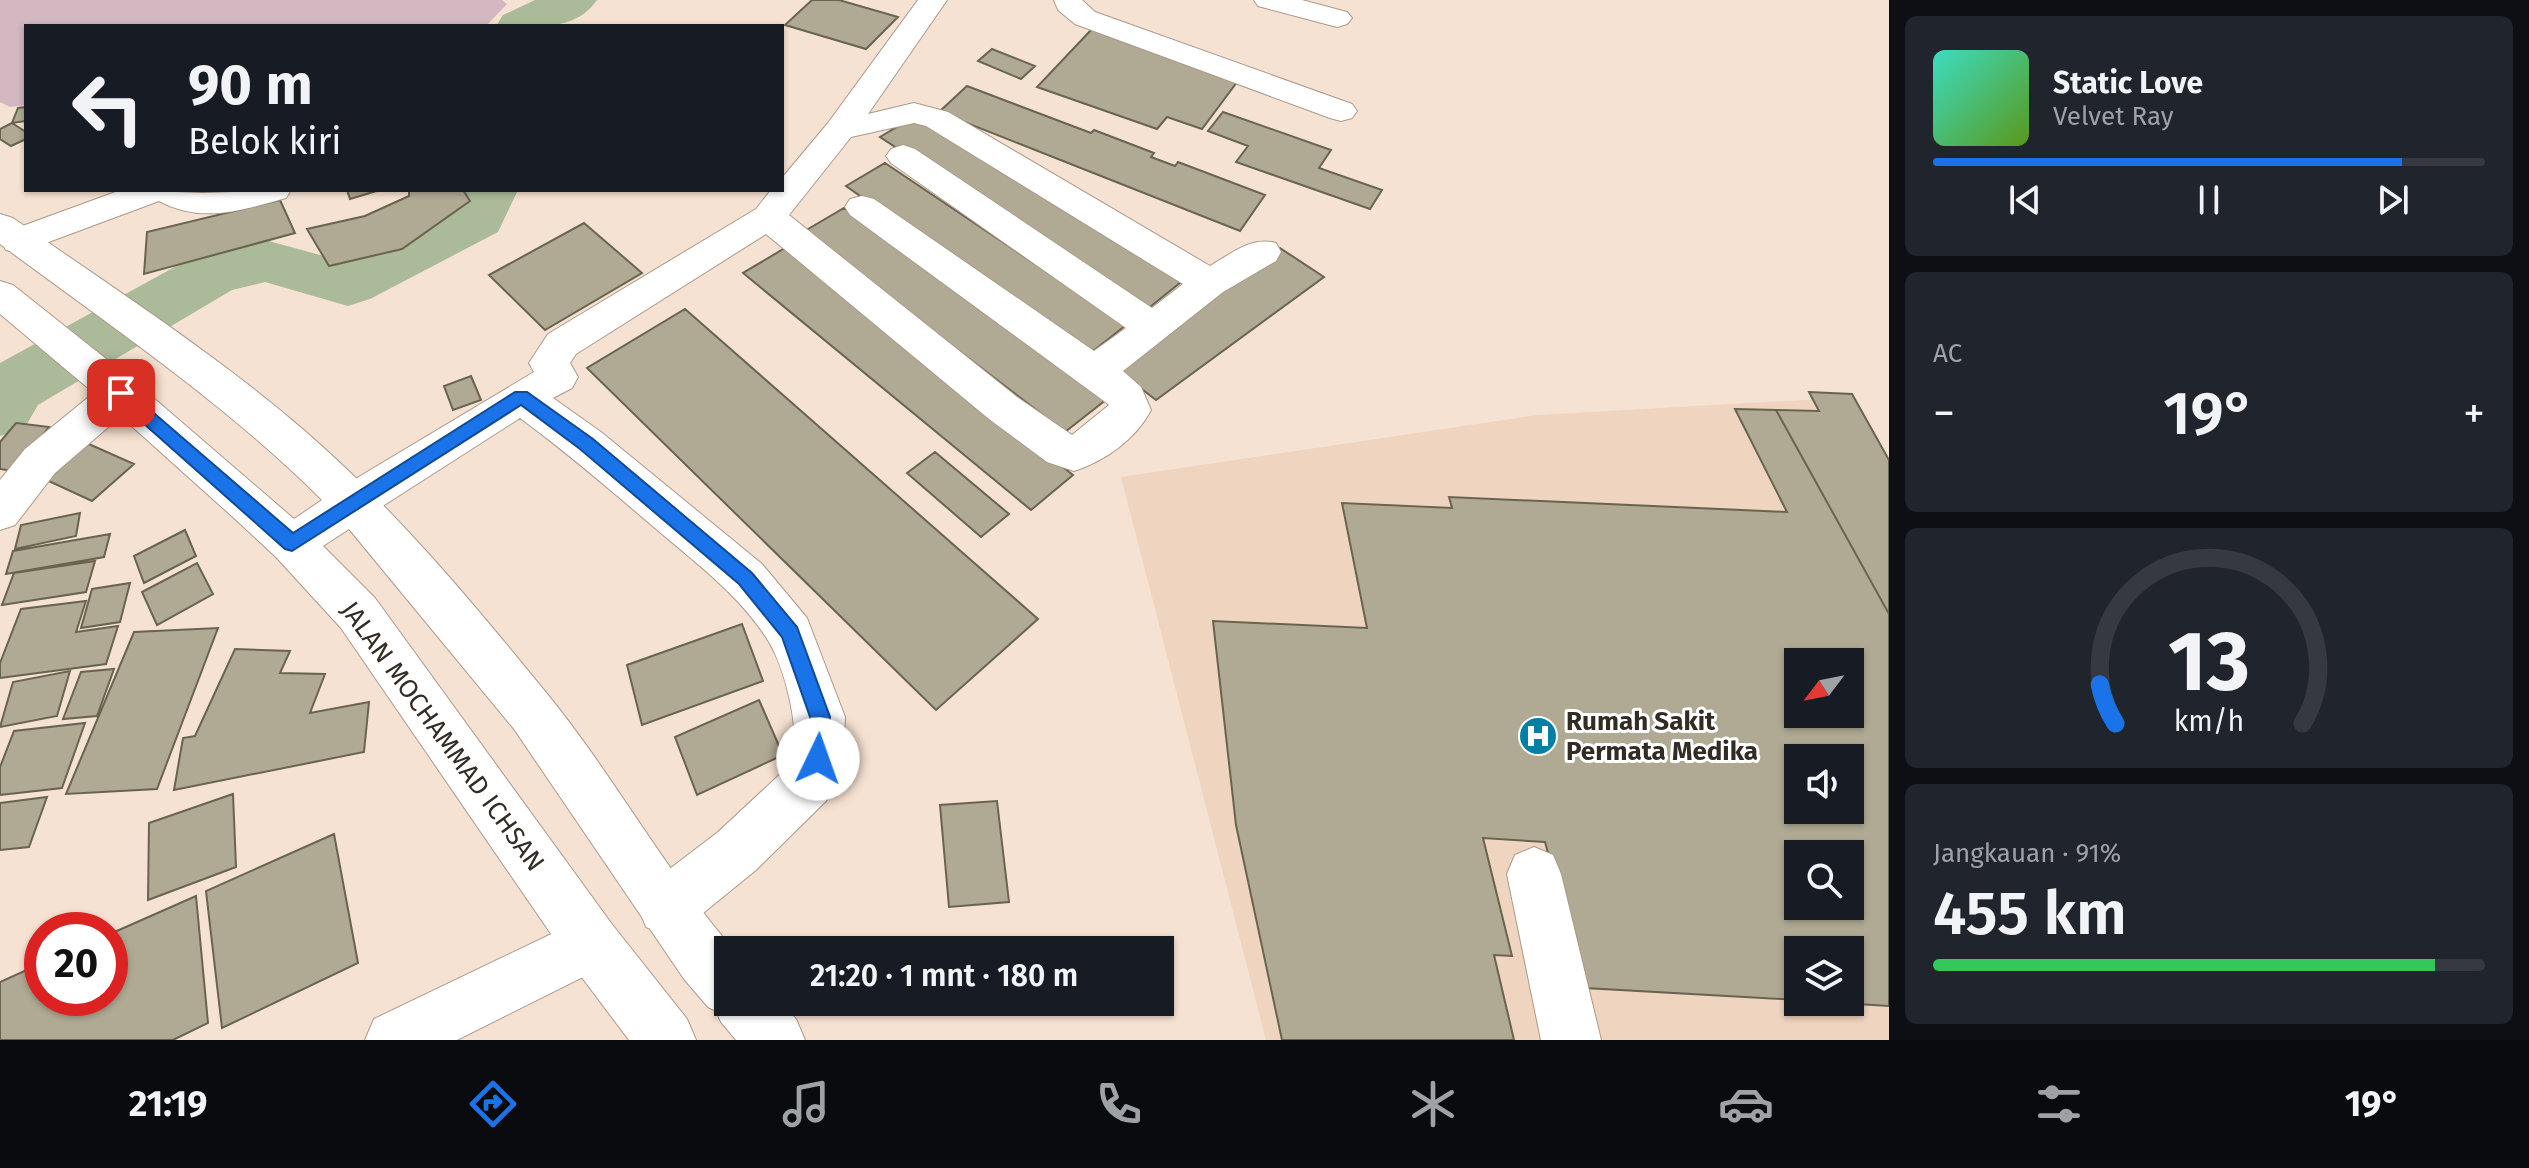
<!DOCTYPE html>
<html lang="id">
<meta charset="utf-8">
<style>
:root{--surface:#171b24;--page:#20242c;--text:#f1f3f6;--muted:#9ea1a6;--line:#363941;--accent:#1a73e8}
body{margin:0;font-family:"Fira Sans",sans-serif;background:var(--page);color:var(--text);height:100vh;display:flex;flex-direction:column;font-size:30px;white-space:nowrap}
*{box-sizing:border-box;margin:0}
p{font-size:26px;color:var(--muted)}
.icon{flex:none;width:44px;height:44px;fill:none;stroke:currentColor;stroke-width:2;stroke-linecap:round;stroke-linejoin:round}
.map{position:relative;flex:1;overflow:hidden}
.sheet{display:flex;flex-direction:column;gap:16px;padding:16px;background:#0d0f14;width:640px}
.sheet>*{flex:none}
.hud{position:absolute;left:24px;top:24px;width:760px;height:168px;border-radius:0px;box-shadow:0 2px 6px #0004;background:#171b24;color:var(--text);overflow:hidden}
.needle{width:52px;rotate:238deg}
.buttons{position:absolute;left:1784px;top:648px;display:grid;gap:16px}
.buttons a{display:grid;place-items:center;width:80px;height:80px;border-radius:0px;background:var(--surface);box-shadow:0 2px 6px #0004;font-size:40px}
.speed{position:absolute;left:24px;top:912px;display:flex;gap:16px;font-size:40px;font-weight:700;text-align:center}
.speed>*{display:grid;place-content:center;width:104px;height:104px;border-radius:50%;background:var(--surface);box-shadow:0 2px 6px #0004;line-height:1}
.speed .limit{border:12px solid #d22;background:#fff;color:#111}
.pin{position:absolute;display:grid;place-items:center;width:68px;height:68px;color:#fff;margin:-34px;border-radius:16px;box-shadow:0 4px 12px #0006}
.me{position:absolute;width:88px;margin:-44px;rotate:3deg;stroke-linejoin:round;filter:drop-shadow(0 0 6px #0008)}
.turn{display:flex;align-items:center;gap:28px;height:168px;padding:0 32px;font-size:36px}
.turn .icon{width:104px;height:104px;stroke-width:2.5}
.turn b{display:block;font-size:56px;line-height:68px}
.big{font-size:60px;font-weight:600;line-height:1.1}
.sheet .tile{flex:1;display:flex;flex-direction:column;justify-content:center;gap:12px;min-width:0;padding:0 28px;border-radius:12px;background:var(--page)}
.sheet .dial{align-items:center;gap:0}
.dial svg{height:208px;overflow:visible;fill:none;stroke:var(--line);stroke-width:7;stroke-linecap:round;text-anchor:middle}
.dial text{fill:var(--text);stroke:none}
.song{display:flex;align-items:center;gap:24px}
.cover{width:96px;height:96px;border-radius:12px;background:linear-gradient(135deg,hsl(170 70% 55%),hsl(90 70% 35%))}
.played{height:8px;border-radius:4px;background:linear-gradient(90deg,var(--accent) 85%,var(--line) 85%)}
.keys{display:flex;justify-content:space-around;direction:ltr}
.heat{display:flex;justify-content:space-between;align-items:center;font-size:44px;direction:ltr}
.charge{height:12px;border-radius:6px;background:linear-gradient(90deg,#34c759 91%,var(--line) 0)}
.trip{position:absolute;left:714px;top:936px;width:460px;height:80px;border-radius:0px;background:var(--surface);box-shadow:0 2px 6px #0004;font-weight:600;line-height:80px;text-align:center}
.tabs{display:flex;height:128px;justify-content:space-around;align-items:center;background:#090b0e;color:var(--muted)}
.tabs .icon{width:56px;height:56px}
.tabs .on{color:var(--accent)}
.tabs b{font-size:36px;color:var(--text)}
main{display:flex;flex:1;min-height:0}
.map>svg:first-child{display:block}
.built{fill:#efd4bf;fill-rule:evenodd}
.green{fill:#d3b7c1}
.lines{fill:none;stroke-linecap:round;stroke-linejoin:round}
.river{fill:#abbb99;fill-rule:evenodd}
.building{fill:#b0aa94;stroke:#69644f;stroke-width:2;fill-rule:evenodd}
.minor-casing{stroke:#ac998a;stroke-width:2}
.major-casing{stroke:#ac998a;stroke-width:2}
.minor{fill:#fff;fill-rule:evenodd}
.major{fill:#fff;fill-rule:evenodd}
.route{fill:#1a73e8;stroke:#114b97;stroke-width:2}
.labels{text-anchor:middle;stroke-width:6;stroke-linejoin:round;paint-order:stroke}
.poi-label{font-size:26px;font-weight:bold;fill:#332c25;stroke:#fff;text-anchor:start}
.street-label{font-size:26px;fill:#332c25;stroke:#fff}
</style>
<main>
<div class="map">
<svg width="1889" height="1040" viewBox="0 0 1889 1040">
<rect width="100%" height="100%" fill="#f6e2d2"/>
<!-- built -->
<path class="built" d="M1821 399 1889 550V1040H1266L1121 477 1537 415ZM1798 662H1850V714H1798ZM1798 758H1850V810H1798ZM1798 854H1850V906H1798ZM1798 950H1850V1002H1798Z"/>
<!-- green -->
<path class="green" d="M0 0H502L507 4 486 26H26V105L10 107 0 102Z"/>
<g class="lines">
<!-- river -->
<path class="river" d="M535 0H597C575 33 531 26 496 26L503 15Z
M460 190H518L498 232 370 299 348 306 265 282 232 290 38 405 24 429 0 436V363L191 258 265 240 342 261 453 206Z"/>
</g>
<!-- building -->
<path class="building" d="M812 0H839L898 17 866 49 785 25Z
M1092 29 1240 78 1202 129 1167 117 1157 129 1037 87Z
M992 49 1035 66 1021 79 978 61Z
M967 86 1091 133 1094 130 1154 153 1151 157 1175 166 1178 162 1265 195 1240 231 939 112Z
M26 107V121L12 123 18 108Z
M1223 112 1331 150 1319 168 1382 190 1370 209 1236 162 1248 146 1208 131Z
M917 115 1181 282 1145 311 880 137Z
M12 123 26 132V139L11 146 0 139V129Z
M885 163 1126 325 1087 356 846 186Z
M347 190H380L350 199Z
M409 190H463L470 201 402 249 329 266 307 229 365 216 409 196Z
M280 200 295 233 144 274 147 232Z
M844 208 1107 399 1065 432 803 232Z
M584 223 642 273 545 330 489 275Z
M785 248 1073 475 1031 510 743 273Z
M1280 248 1324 277 1156 400 1112 366Z
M685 309 1038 619 936 710 587 368Z
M471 376 481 400 453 410 444 386Z
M1809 392 1852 394 1889 460V614L1776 410 1819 411Z
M1735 409 1776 410 1889 614V1006L1824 1002H1850V950H1798V1000L1585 988 1545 842 1483 838 1512 956 1494 955 1514 1040H1282L1236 825 1213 621 1367 628 1342 503 1452 508 1449 497 1787 512ZM1798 662H1850V714H1798ZM1798 758H1850V810H1798ZM1798 854H1850V906H1798Z
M16 423 49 427 14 471 0 469V442Z
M82 441 134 464 92 501 40 477Z
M935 452 1009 514 981 537 907 473Z
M80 513 76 536 15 549 21 525Z
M185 530 196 556 144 583 134 556Z
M110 534 104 557 6 574 13 551Z
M95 561 86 592 2 605 14 573Z
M197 563 213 594 157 625 142 592Z
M130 583 120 622 81 628 92 589Z
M86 601 76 632 118 626 106 664 0 678V663L21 609Z
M742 624 763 681 642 725 627 665Z
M218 628 157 789 66 794 134 632Z
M235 649 290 651 280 673 325 674 310 713 369 702 364 752 174 790 183 738 195 736Z
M114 669 97 716 63 719 81 672Z
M70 671 57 716 0 727 13 682Z
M759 700 783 755 697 795 675 737Z
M85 723 62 788 0 795V767L14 731Z
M233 794 236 867 148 900 149 823Z
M47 797 29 847 0 850V803Z
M997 801 1009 902 949 907 940 805Z
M334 834 358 963 222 1028 206 891Z
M196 896 208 1023 173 1040H0V982L42 963V998H110V934Z"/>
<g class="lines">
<!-- minor casing -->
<g class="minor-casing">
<path id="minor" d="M918 0H947L868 114 914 103 948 112 1210 266C1231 254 1251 236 1276 243L1281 252 1276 261 1223 292 1123 371 1141 387 1151 410C1136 439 1105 461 1074 471L1047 462 989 419 766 234 576 354 570 363 578 377 572 388 553 398 601 432 762 564 807 618 845 717 843 759 826 801 756 870 686 927 666 935 646 927 638 907 646 887 718 832 790 765C803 736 785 669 769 642 742 598 701 567 662 534 615 494 569 454 520 418L367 516 352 521 337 516 330 503 337 490 534 372 529 363 548 334 756 209 771 190H782V178L828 123ZM914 123 926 126 1183 284 1152 308 915 149 903 145 891 149 886 156 891 163 1126 328 1094 351 874 199 862 196 850 199 845 207 850 215 1108 404 1109 405 1072 435 1017 397 789 215 851 137Z
M1054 0H1082L1095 12 1352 104 1357 111 1352 118 1341 121 1330 118 1075 24 1058 10Z
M1254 0H1302L1347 12 1352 18 1347 24 1337 27 1258 6Z
M121 190 203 193 291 190 286 198C242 210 201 224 159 201L19 253 6 250 1 241 6 232Z
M121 378 135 382 141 393 135 404 55 473 15 525 0 530V480L25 449 107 382Z
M1534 847 1553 855 1561 874 1601 1040H1541L1507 874 1515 855Z
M591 915 611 923 619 943 611 963 457 1040H365L374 1019Z"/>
</g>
<!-- major casing -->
<g class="major-casing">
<path id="major" d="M0 214 13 218C111 287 215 353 306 432 395 509 474 604 548 695 614 776 665 871 734 950H728V1002H780L796 1019 805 1040H736L721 1022 716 1011 708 1007 684 979 514 729 349 529 323 546 375 598 611 923 687 1019 696 1040H629L571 963 341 628 276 557 234 518 107 404 0 314V281L13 285 135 382 294 519 322 500C225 403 110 326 0 244Z"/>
</g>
<!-- minor -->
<use href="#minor" class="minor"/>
<!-- major -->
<use href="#major" class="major"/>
</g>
<!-- route -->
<path class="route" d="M121 387 126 389 293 533 515 392H527L593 439 752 573 797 627 830 717 826 766 818 769 811 766 808 759 810 717 782 637 739 584 580 449 521 405 292 551 285 549 115 398 112 393 115 389Z"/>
<!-- icons -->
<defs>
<g id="hospital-disc" transform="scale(2)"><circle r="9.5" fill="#007fa5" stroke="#fff"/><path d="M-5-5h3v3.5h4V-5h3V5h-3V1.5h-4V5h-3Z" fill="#fff"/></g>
</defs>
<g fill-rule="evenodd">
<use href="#hospital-disc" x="1538" y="736"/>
</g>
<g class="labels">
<!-- poi labels -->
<g class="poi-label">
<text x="1566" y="730">Rumah Sakit<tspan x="1566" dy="30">Permata Medika</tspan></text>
</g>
<!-- street labels -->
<g class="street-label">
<text transform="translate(443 736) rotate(54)" y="9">JALAN MOCHAMMAD ICHSAN</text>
</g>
</g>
</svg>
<div class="buttons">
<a><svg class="needle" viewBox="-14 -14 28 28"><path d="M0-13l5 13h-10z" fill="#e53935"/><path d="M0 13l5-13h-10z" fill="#9ea1a6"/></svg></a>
<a><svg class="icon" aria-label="sound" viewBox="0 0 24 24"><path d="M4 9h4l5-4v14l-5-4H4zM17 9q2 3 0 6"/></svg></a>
<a><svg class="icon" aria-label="search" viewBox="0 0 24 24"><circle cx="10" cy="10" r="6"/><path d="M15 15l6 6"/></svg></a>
<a><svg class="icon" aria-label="layers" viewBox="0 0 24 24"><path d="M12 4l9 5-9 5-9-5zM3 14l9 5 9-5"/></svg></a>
</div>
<div class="speed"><div class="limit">20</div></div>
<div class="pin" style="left:121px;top:393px;background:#d93025"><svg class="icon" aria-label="arrive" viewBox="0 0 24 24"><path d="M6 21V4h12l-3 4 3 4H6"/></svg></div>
<svg class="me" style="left:818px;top:759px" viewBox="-20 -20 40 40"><circle r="19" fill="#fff"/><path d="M0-13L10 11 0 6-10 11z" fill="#1a73e8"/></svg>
<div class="trip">21:20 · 1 mnt · 180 m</div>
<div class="hud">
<div class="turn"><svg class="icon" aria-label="left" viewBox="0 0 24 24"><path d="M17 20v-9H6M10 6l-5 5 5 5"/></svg><div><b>90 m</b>Belok kiri</div></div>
</div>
</div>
<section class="sheet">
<div class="tile">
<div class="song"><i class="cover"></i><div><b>Static Love</b><p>Velvet Ray</p></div></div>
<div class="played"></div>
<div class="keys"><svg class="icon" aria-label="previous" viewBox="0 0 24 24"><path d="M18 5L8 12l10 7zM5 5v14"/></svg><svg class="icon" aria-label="pause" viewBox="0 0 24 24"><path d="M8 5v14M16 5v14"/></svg><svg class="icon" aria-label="next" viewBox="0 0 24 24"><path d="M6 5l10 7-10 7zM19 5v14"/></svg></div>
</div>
<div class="tile"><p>AC</p>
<div class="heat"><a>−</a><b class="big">19°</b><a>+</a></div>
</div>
<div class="tile dial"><svg viewBox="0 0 100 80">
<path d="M14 69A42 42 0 1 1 86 69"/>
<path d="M14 69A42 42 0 0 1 8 54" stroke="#1a73e8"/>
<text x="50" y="56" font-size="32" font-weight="700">13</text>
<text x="50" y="72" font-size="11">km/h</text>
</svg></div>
<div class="tile"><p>Jangkauan · 91%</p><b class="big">455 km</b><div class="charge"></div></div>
</section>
</main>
<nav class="tabs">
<b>21:19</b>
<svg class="icon on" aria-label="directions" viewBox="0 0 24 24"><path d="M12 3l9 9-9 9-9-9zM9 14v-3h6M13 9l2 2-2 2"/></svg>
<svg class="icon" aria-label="music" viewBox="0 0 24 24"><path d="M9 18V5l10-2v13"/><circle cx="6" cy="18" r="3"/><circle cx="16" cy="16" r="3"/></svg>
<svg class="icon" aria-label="phone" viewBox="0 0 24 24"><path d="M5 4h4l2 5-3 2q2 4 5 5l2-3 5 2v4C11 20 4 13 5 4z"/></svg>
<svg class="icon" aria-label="climate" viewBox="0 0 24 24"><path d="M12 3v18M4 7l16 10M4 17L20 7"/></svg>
<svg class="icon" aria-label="car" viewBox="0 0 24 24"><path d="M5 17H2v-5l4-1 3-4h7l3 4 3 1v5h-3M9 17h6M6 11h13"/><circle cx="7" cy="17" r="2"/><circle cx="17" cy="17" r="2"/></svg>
<svg class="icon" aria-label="filters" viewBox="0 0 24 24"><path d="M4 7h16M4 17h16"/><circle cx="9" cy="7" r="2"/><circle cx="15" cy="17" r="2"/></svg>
<b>19°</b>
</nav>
